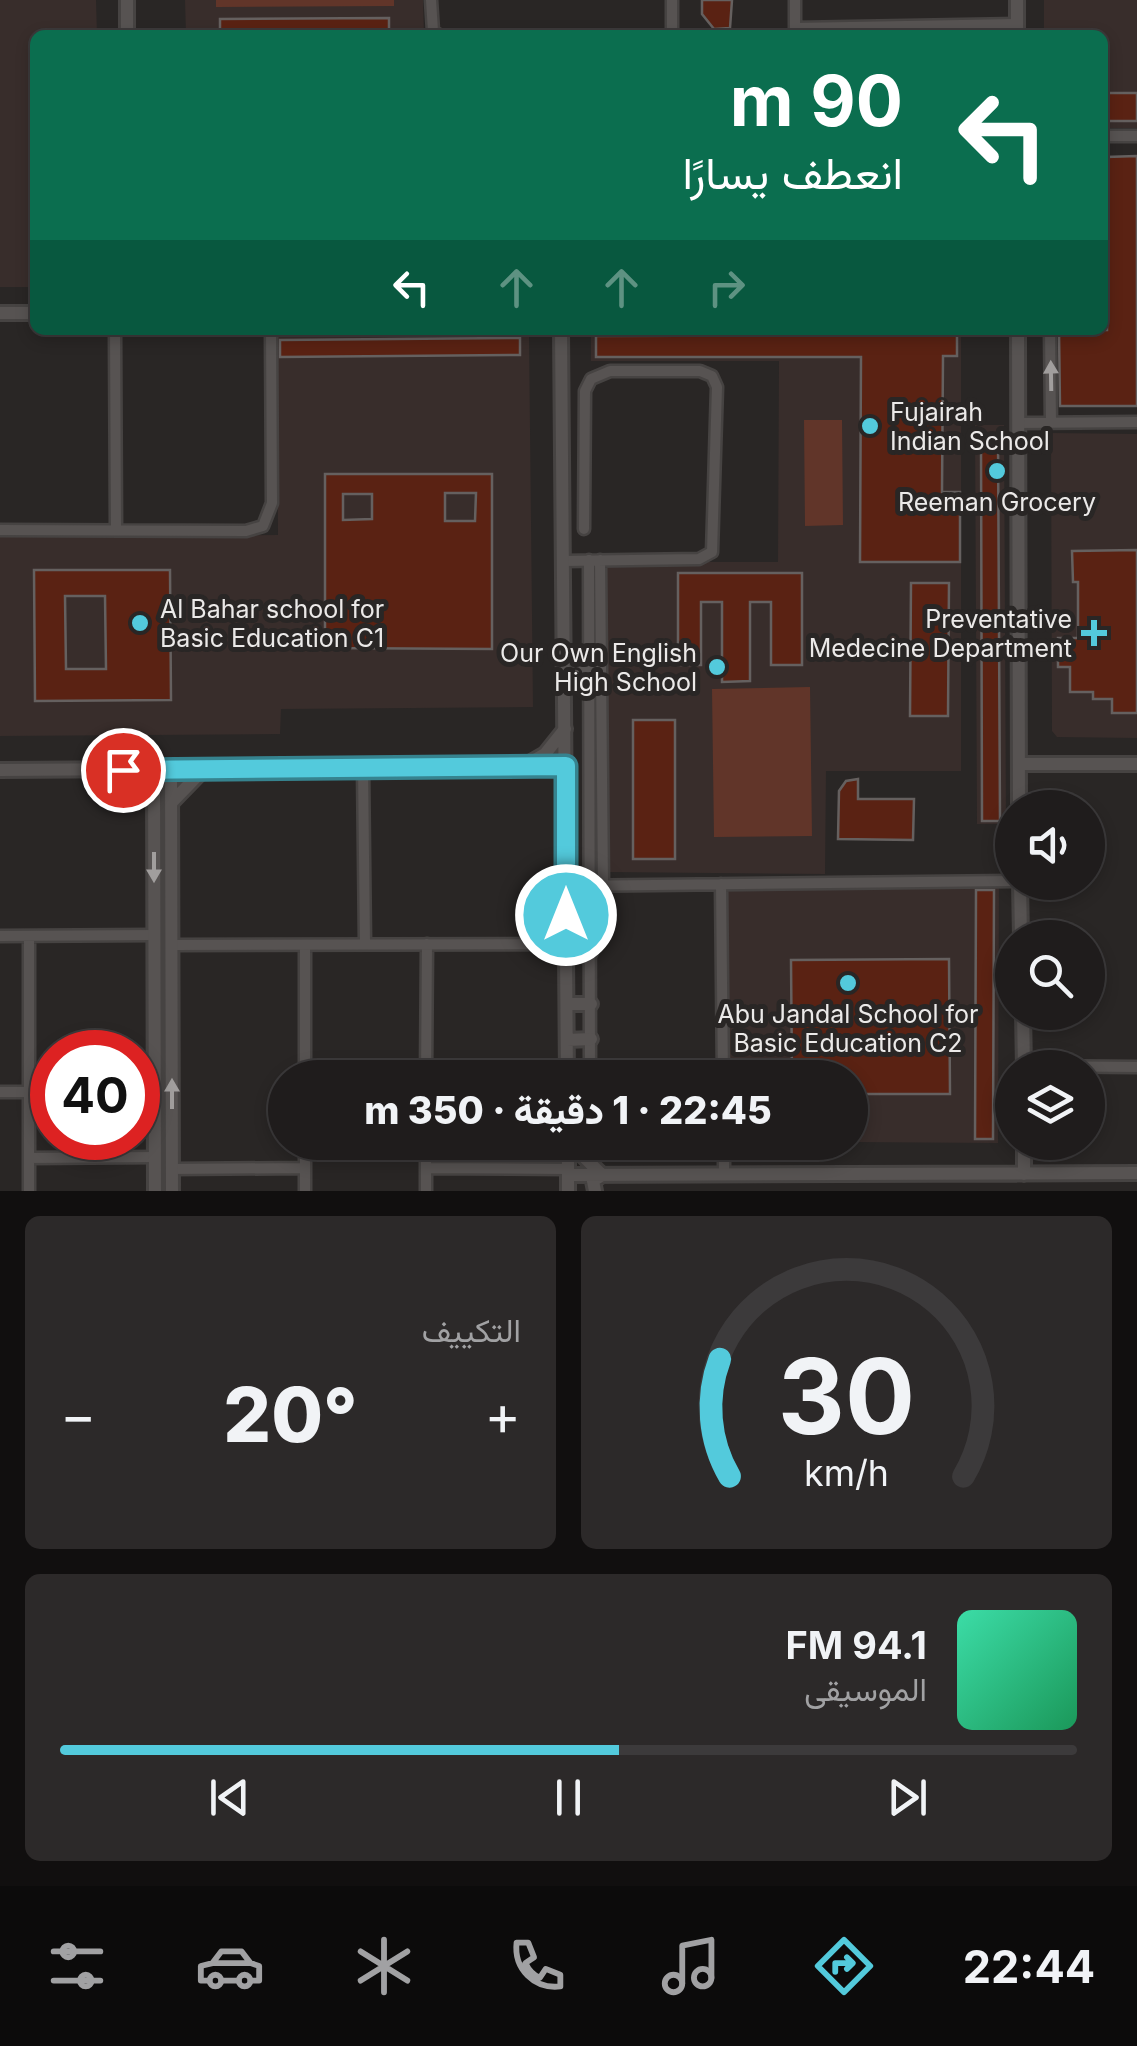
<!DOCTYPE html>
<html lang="ar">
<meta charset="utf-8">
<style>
:root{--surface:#1f1c1c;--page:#2c2929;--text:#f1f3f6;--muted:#a1a1a3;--line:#3c3a3b;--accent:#53cadc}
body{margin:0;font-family:Inter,Vazirmatn,sans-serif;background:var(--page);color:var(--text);direction:rtl;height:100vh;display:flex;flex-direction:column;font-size:38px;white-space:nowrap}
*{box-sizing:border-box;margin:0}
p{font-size:32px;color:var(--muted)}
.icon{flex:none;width:55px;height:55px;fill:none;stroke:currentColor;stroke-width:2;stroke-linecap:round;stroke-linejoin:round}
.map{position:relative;height:1191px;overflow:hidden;direction:ltr}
.panel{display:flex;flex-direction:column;gap:25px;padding:25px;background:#110f0f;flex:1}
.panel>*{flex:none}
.guide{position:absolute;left:30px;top:30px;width:1078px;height:305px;border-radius:15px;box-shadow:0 5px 15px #0003,0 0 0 2px var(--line);direction:rtl;background:#0b6e4f;color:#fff;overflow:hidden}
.tools{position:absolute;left:995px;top:790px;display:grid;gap:20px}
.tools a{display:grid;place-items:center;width:110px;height:110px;border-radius:50%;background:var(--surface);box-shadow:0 5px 15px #0003,0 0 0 2px var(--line);font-size:50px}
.speed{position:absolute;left:30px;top:1030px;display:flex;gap:20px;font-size:50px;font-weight:700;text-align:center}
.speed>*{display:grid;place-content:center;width:130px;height:130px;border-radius:50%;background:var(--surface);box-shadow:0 5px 15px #0003,0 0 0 2px var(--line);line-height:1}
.speed .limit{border:15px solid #d22;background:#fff;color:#111}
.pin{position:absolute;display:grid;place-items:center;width:85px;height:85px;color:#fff;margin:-42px;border:5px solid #fff;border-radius:50%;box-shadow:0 2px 10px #0007}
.me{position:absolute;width:110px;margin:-55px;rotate:0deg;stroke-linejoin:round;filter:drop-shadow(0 0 8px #0008)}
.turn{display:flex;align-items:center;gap:35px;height:210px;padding:0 40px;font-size:45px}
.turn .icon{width:130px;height:130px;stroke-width:2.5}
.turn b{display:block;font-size:70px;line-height:85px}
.lanes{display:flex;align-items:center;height:95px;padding:0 40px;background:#0003;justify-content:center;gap:50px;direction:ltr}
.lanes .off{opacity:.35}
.big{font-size:75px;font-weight:800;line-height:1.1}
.panel .widget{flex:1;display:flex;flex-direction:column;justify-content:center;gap:15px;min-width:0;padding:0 35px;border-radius:15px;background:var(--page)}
.panel .dial{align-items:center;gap:0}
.dial svg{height:260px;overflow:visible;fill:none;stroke:var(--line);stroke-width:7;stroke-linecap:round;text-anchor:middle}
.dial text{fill:var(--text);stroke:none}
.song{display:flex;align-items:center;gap:30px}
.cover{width:120px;height:120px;border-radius:15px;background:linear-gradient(135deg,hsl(160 70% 55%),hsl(150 70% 35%))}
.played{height:10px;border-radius:5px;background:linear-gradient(90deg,var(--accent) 55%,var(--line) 55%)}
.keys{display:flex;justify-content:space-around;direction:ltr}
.heat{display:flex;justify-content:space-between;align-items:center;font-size:55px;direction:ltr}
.panel .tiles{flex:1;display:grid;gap:25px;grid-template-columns:1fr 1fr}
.widget:last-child{grid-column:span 2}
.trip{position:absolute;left:268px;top:1060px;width:600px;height:100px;border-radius:50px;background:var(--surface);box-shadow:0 5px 15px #0003,0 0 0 2px var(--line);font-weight:800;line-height:100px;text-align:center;direction:rtl}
.tab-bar{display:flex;height:160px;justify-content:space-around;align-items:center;background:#0c0b0b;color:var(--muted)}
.tab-bar .icon{width:70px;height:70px}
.tab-bar .selected{color:var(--accent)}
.tab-bar b{font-size:45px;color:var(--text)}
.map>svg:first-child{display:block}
.built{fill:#382d2b}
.green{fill:#613529}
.building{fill:#5a2213;stroke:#65605f;stroke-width:2.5;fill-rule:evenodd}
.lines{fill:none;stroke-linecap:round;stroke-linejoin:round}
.minor-casing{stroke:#464342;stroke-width:15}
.tertiary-casing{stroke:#464342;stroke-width:18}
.minor{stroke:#575352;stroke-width:10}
.tertiary{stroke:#575352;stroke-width:12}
.oneway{fill:#a19e9d}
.route-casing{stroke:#36838f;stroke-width:25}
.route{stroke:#53cadc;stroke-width:18}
.poi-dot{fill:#53cadc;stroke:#292625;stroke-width:4}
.labels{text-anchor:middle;stroke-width:10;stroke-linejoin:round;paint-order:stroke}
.poi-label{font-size:25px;fill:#ebe9e8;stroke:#292625;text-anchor:start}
</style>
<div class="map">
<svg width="1137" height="1191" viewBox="0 0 1137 1191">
<rect width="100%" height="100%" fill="#292625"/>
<!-- built -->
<path class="built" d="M0 0H96L97 35H35V287H0Z
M185 0H423L424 35H186Z
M1044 0H1137V128H1103L1102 35H1044Z
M961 330V771H826L825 874 607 872V562H778L779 361H591V331Z
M529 335 533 707 281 709 280 734 0 736V537L278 535 277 337Z
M975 425H1004L1006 824H977Z
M1051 433 1137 434V738L1057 737 1052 731Z
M970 883H999L998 1143 850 1142V1078L728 1077 726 889 968 888Z"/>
<!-- green -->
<path class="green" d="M216 0H394V6L216 7Z
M804 420H842L843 525 805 526Z
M810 687 812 836 714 837 712 689Z"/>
<!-- building -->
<path class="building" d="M702 0H732L730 28 714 29 702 14Z
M389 18V35H220V19Z
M1102 93H1137V121H1102Z
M1137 156V406H1060L1059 330H1107L1106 157Z
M957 335V356H943L942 492H960V562H860L861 357H596V336Z
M520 338V355L280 357V340Z
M981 435H998L1000 821H982Z
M325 474H492V649L325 648ZM445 493H476L475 521H445ZM343 494H372V519L343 520Z
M1137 550V713H1112V699H1093V692H1070V667H1058V638H1078V582H1073L1072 551Z
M34 570H170L171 700 35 701ZM65 596H105L106 669H66Z
M678 573H802V665H771V602H750V681L722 682V602H701V665H678Z
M911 583H949L948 716H910Z
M633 720H675V859H633Z
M858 779V799H914L913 840 838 839 839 791 846 781Z
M976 890H994L993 1139H975Z
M949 959 950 1094H850V1078H792L791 960Z"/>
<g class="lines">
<!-- minor casing -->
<g class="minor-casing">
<path id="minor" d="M431 0 433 31 439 35
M672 0V35
M795 28 1017 24
M795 35V0
M1102 136H1137
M115 330 116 530
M1050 330 1051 423
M1018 423 1137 422
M0 530 246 531 263 526 272 503 271 330
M589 560 590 1078
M600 560 603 886
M564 561 699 559 712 552 717 387 712 376 700 371H610L591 379 585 391 584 529
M565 672H595
M363 767 365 944
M721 884 723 1078
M566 886 1012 881
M0 936 154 935
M29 936V1191
M172 945 567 944
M1024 1066 1137 1067
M305 1078V945
M426 1078 427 944
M0 1092H29
M724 1142V1174
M29 1158 155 1157
M426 1168 568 1169
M172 1169 305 1168
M305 1191V1142
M426 1191V1142"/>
</g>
<!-- tertiary casing -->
<g class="tertiary-casing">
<path id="tertiary" d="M1017 0V35
M127 35V0
M0 313H35
M561 330 567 1078
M1018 330 1019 808
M1019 764H1137
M526 765 545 754 565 729
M0 770 565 766
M123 770 154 802
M154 770 155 1191
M171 770 172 1191
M171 803 204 769
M1020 882 1021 938
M567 954 590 953
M567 1004H591
M1023 1012 1024 1068
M567 1040 591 1039
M568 1142V1191
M569 1142 602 1175 593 1181 595 1191
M1024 1174V1142
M568 1175 1137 1173"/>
</g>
<!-- minor -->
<use href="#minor" class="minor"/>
<!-- tertiary -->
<use href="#tertiary" class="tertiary"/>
</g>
<!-- one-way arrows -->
<defs><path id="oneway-solid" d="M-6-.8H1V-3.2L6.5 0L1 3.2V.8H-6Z" transform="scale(2.5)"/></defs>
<g class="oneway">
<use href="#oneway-solid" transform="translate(1051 376) rotate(-91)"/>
<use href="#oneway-solid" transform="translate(154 867) rotate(90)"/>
<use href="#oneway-solid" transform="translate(172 1094) rotate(-90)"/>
</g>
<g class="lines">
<!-- route casing -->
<g class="route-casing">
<path id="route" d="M123 770 566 766V915"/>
</g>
<!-- route -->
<use href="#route" class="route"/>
</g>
<!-- markers -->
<g class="poi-dot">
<circle cx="870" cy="426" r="10"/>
<circle cx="997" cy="471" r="10"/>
<circle cx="140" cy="623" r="10"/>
<path d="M1089 618h10v10h10v10h-10v10h-10v-10h-10v-10h10z"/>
<circle cx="717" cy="667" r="10"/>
<circle cx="848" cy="983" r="10"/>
</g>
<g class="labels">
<!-- poi labels -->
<g class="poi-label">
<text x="890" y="421">Fujairah<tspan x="890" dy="29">Indian School</tspan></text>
<text x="997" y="511" text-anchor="middle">Reeman Grocery</text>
<text x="160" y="618">Al Bahar school for<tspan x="160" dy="29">Basic Education C1</tspan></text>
<text x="1072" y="628" text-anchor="end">Preventative<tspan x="1072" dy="29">Medecine Department</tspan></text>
<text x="697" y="662" text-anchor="end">Our Own English<tspan x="697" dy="29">High School</tspan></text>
<text x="848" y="1023" text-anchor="middle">Abu Jandal School for<tspan x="848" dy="29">Basic Education C2</tspan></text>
</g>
</g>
</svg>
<div class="tools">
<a><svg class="icon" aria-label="sound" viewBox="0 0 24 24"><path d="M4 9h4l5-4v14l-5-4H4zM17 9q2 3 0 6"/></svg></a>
<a><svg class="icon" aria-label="search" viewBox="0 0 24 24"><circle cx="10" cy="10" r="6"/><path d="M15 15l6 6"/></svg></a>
<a><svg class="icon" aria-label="layers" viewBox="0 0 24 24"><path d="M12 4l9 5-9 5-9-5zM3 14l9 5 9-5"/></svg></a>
</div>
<div class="speed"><div class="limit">40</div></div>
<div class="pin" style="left:123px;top:770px;background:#d93025"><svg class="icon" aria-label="arrive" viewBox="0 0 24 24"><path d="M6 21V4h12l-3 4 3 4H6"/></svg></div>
<svg class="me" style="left:566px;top:915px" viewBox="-20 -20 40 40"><circle r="17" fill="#53cadc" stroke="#fff" stroke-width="3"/><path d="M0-11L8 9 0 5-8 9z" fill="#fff"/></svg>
<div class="trip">22:45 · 1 دقيقة · 350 m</div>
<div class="guide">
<div class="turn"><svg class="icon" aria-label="left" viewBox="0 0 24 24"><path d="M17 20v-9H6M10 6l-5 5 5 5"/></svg><div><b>90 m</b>انعطف يسارًا</div></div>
<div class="lanes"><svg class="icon" aria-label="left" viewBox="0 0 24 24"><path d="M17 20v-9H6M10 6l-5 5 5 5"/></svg><svg class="icon off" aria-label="ahead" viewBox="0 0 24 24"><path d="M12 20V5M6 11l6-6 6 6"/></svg><svg class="icon off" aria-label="ahead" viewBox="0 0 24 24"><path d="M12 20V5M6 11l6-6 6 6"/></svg><svg class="icon off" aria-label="right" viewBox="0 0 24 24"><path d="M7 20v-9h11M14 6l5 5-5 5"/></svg></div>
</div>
</div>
<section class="panel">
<div class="tiles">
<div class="widget dial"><svg viewBox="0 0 100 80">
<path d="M14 69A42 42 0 1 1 86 69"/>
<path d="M14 69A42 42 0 0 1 11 33" stroke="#53cadc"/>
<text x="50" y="56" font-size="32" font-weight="700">30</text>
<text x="50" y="72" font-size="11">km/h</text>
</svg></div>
<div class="widget"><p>التكييف</p>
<div class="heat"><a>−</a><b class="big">20°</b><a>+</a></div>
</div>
<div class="widget">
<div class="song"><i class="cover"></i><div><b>94.1 FM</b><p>الموسيقى</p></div></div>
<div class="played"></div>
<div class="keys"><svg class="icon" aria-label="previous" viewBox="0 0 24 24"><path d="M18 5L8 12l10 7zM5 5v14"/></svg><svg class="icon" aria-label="pause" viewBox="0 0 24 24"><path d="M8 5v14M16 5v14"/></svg><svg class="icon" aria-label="next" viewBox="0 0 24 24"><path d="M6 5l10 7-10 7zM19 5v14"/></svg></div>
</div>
</div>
</section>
<nav class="tab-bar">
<b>22:44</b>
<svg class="icon selected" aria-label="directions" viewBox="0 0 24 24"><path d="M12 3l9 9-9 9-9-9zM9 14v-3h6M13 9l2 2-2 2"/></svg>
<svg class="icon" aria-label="music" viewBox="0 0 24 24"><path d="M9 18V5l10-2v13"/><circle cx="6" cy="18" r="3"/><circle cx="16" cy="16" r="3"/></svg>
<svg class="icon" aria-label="phone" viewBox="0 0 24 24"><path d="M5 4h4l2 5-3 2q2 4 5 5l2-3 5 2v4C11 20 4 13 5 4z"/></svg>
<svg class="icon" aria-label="climate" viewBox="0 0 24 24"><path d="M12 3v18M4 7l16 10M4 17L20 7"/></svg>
<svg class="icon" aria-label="car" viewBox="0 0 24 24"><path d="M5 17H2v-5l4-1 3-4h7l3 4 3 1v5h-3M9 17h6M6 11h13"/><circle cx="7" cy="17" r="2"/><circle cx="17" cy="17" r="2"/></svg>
<svg class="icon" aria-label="filters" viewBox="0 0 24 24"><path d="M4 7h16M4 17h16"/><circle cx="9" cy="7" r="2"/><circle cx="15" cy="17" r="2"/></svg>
</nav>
